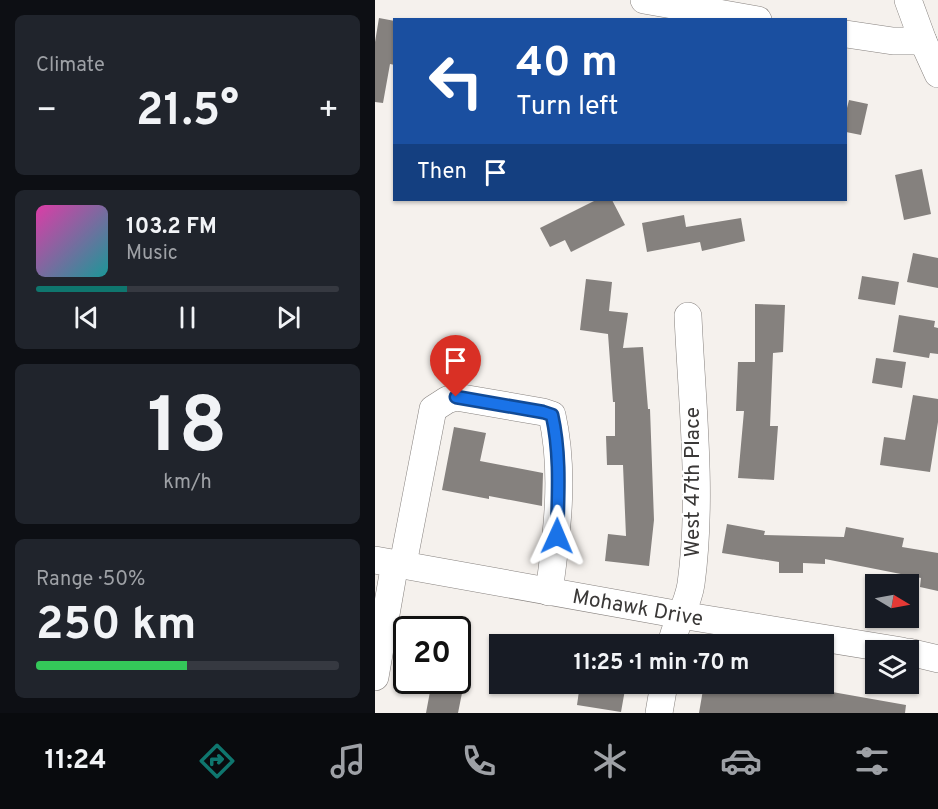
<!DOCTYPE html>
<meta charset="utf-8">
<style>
:root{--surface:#171b24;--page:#20242c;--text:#f1f3f6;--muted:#9ea1a6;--line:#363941;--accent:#0f766e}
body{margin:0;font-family:Overpass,sans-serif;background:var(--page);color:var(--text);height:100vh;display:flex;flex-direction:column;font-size:22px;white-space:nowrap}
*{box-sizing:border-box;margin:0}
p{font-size:20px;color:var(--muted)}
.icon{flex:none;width:33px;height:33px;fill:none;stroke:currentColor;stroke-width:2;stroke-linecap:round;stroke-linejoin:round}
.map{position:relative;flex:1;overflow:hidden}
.drawer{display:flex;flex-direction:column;gap:15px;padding:15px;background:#0d0f14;width:375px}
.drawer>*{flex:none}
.banner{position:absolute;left:18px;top:18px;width:454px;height:183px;border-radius:0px;box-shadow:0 2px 4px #0004;background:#1a4fa0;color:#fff;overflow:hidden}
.needle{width:39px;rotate:100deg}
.controls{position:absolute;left:490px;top:574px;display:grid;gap:12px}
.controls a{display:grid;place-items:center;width:54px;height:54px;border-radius:0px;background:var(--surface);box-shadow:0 2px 4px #0004;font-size:30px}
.speed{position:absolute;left:18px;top:616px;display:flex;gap:12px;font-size:30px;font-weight:700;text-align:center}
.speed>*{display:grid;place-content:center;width:78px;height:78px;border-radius:50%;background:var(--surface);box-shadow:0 2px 4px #0004;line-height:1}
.speed .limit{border:3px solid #111;border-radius:9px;background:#fff;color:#111}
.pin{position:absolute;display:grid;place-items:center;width:51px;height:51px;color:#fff;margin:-62px -26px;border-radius:50% 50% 50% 0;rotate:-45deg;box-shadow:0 0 6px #0007}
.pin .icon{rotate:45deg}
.me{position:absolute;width:66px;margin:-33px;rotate:1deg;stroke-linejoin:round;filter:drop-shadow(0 0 4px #0008)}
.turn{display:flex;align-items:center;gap:21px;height:126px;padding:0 24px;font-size:27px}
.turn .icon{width:78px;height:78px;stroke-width:2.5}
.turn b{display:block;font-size:42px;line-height:51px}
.then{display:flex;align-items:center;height:57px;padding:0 24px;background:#0003;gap:12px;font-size:22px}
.big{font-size:45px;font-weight:700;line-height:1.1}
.drawer .tile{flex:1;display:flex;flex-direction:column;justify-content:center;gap:9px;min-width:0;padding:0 21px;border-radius:9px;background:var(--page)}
.drawer .dial{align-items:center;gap:0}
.dial b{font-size:78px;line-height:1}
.song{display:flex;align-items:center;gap:18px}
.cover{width:72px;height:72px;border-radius:9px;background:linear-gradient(135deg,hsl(320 70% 55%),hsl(180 70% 35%))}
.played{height:6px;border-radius:3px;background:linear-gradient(90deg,var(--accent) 30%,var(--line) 30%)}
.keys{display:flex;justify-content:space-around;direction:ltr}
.heat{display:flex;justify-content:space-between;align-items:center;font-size:33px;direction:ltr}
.charge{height:9px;border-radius:4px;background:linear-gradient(90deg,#34c759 50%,var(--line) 0)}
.trip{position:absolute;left:114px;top:634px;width:345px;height:60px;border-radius:0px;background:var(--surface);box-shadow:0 2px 4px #0004;font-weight:700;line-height:60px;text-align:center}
.dock{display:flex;height:96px;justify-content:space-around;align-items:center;background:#090b0e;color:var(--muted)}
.dock .icon{width:42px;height:42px}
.dock .selected{color:var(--accent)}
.dock b{font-size:27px;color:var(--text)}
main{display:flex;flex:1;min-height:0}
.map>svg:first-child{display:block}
.building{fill:#85817e}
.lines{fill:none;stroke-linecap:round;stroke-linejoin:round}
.minor-casing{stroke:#87827f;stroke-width:28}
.minor{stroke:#fff;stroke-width:27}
.route-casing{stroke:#114b97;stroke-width:15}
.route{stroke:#1a73e8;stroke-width:10}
.labels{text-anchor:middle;stroke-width:4.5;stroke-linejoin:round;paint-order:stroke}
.street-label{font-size:21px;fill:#3a3837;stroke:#fff}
</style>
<main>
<section class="drawer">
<div class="tile"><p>Climate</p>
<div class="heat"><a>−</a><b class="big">21.5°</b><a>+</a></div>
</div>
<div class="tile">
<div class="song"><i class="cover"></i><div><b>103.2 FM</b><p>Music</p></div></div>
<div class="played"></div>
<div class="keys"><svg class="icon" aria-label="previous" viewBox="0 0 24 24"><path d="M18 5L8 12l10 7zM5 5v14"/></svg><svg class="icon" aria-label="pause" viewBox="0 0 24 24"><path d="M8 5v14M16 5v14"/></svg><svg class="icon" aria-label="next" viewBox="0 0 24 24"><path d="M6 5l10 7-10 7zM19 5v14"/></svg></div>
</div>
<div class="tile dial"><b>18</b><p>km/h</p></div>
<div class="tile"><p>Range · 50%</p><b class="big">250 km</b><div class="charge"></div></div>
</section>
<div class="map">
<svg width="563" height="713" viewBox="0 0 563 713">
<rect width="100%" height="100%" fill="#f5f1ed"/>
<!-- building -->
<path class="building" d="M4 18 20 21V65L15 64 8 103 0 102V42Z
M474 100 493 104 486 135 471 132V112Z
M547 169 556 214 529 220 520 175Z
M221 200H237L250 225 196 252 190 240 175 247 165 228Z
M309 215 311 227 366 218 370 241 327 251 325 242 272 252 267 223Z
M538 253 563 258V288L532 282Z
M487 276 524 282 520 305 483 299Z
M211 279 237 282 234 311 253 313 248 348 268 347 273 409H275L279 520 274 566 230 561 233 534 251 536 248 465H232L231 436H240V402H238L233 334 205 330Z
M380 304 410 305 408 352 398 353 395 426H403L399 480 363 478 369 411H361L363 362H380Z
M524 315 560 321 559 327 563 328V354L555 353 554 358 518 352Z
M501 358 531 362 527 388 497 383Z
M538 395 563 399V422L555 472 505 465 509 437 530 440Z
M79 427 111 433 105 461 168 473 167 506 114 496V499L67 490Z
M352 524 390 531 389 535 469 537 471 527 529 538 527 547 563 553V591L545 587 546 578 450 559V564L428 563V573H404V562L347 553Z
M57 681H85V683H89L83 713H51Z
M205 684H251L246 712 202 705Z
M329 684H375L374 687 408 693 410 684H412L531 705 530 713H324Z"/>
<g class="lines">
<!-- minor casing -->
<g class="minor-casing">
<g id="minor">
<path d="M269 0 383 20"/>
<path d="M533 0 548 41 563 74"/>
<path d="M471 34 518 41H548"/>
<path id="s1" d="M0 560 306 615 527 651"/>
<path d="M28 564 58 409 72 400 81 397 168 412 177 415C190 473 182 534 174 592"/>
<path d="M296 645C300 624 313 605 316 584 328 496 317 405 313 316"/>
<path d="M534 652 563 659"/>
<path d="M0 677 20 563"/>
<path d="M284 713 289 684"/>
</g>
</g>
<!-- minor -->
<use href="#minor" class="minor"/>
</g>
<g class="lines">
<!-- route casing -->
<g class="route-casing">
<path id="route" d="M81 397 168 412 177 415C186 455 183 496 182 536"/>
</g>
<!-- route -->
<use href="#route" class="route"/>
</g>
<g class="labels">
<!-- street labels -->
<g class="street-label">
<text transform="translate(317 482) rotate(-90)" y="7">West 47th Place</text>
<text dy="7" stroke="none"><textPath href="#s1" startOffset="267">Mohawk Drive</textPath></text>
</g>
</g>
</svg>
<div class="controls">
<a><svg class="needle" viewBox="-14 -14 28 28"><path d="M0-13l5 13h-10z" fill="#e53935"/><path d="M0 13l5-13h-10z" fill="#9ea1a6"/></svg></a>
<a><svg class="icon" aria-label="layers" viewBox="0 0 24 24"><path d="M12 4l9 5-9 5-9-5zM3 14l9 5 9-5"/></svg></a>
</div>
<div class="speed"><div class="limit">20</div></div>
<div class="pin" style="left:81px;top:397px;background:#d93025"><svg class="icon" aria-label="arrive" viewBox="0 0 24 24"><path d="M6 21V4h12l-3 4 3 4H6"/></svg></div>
<svg class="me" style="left:182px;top:536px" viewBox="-20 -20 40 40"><path d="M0-17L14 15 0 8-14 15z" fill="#1a73e8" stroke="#fff" stroke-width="4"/></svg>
<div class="trip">11:25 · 1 min · 70 m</div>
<div class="banner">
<div class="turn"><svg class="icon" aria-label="left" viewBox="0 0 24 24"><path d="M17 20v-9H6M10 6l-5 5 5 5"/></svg><div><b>40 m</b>Turn left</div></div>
<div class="then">Then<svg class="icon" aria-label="arrive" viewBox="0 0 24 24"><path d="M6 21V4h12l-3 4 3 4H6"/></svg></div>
</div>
</div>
</main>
<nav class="dock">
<b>11:24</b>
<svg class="icon selected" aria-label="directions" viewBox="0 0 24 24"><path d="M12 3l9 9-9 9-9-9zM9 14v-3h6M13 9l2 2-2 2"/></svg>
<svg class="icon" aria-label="music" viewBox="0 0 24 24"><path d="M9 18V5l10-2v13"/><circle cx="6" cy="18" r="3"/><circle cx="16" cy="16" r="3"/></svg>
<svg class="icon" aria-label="phone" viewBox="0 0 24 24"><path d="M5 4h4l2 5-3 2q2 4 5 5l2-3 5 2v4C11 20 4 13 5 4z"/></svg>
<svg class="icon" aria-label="climate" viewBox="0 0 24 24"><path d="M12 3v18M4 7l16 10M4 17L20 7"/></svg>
<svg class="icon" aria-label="car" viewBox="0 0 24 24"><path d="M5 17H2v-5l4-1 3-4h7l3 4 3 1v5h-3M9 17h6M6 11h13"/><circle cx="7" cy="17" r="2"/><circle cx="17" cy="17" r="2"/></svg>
<svg class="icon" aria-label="filters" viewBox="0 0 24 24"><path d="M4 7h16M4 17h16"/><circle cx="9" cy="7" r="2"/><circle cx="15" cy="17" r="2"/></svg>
</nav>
